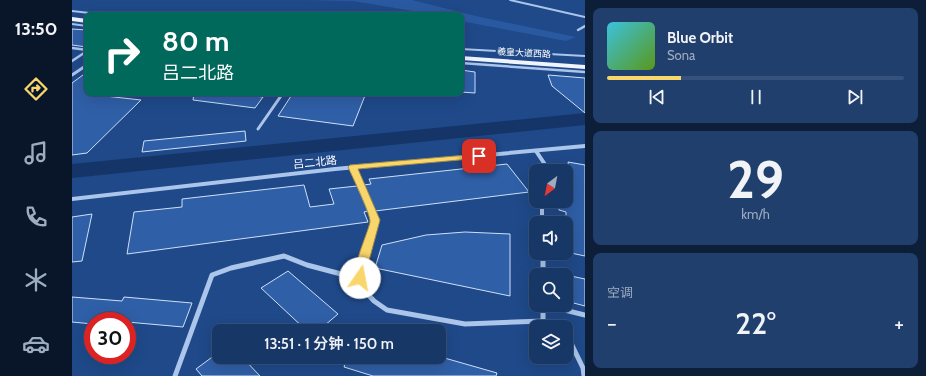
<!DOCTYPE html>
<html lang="zh">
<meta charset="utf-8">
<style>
:root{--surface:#173767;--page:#203f6d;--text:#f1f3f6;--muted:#9eacc0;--line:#36517b;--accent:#f9d66b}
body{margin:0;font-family:Cabin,"Noto Sans SC",sans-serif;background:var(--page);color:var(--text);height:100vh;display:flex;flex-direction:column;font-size:15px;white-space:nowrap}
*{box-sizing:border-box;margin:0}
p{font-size:13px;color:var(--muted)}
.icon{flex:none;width:22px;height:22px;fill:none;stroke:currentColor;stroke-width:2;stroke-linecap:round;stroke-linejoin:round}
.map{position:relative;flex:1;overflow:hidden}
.details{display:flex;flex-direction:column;gap:8px;padding:8px;background:#0d1e39;width:341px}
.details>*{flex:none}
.guide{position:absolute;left:12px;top:12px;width:380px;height:84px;border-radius:8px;box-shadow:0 4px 16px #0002,0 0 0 1px var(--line);background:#00695c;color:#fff;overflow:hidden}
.needle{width:26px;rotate:212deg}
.fabs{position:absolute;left:457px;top:164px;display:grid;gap:8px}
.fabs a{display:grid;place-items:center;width:44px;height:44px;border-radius:8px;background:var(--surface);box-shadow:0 4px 16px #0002,0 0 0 1px var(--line);font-size:20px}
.speed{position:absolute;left:12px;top:312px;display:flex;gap:8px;font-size:20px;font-weight:700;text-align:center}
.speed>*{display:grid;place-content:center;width:52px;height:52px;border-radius:50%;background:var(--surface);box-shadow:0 4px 16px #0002,0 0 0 1px var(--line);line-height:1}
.speed .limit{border:6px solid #d22;background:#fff;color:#111}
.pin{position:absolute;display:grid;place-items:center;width:34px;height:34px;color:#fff;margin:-17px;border-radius:8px;box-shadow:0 2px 6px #0006}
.me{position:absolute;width:44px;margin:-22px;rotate:12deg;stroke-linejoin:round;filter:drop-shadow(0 0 3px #0008)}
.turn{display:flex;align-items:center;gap:14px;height:84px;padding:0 12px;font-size:18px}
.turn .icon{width:52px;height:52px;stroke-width:2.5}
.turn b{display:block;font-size:28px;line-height:34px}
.big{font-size:30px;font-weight:600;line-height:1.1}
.details .tile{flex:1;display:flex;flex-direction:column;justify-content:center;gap:6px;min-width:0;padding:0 14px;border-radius:8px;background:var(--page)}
.details .dial{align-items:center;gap:0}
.dial b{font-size:52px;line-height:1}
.song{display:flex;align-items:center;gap:12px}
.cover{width:48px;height:48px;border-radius:6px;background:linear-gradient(135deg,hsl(190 70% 55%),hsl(90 70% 35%))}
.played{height:4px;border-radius:2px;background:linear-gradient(90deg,var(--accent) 25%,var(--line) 25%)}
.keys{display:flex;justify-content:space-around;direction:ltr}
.heat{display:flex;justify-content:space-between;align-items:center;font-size:22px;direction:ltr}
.trip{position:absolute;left:140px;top:324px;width:234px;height:40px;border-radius:8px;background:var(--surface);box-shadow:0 4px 16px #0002,0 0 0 1px var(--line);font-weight:600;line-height:40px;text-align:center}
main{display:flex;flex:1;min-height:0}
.menu{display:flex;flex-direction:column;width:72px;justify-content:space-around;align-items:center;background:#091629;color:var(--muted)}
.menu .icon{width:28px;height:28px}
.menu .current{color:var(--accent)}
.menu b{font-size:18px;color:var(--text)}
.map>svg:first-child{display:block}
.green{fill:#295aa1}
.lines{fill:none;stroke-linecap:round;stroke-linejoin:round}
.river{fill:#153568;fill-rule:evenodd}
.building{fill:#2f5fa7;stroke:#cfe0f8}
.lane-far1{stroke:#abc5eb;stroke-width:2}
.lane{stroke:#abc5eb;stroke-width:2.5}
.street-far3{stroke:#abc5eb;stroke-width:2.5}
.street-far2{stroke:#abc5eb;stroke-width:3}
.street-far1{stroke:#abc5eb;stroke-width:4}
.street{stroke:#abc5eb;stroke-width:5}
.primary{fill:#eff4fe;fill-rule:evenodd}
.route{fill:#f9d66b;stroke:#a28b46}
.labels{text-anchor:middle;stroke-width:4;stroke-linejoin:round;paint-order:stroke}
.far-street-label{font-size:9px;fill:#fff;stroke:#1f4989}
.street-label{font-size:11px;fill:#fff;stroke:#1f4989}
</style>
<main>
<nav class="menu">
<b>13:50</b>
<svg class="icon current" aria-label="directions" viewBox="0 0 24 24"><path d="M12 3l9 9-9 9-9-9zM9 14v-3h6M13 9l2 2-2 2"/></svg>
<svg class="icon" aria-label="music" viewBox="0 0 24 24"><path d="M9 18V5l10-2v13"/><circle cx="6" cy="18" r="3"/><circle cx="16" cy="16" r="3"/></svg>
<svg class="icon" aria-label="phone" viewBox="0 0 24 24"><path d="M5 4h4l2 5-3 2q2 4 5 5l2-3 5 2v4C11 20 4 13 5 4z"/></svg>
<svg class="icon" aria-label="climate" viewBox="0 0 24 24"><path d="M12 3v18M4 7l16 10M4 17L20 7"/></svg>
<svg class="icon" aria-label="car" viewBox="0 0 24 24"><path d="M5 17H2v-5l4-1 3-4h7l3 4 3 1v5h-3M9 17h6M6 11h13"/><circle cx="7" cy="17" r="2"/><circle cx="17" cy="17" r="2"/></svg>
</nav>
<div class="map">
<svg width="513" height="376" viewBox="0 0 513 376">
<rect width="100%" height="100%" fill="#1f4989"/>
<!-- green -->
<path class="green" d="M230 0H340L408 17 504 37 494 41 389 21V15H365L281 1Z"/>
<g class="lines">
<!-- river -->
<path class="river" d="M513 113V125L0 178V164Z"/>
</g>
<!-- building -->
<path class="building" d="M0 29 15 30V47L0 45Z
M389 70 403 72V93L389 92Z
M15 72V94L69 100 15 153 0 155V83Z
M476 75 513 78V113L480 86Z
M122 93H158L191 97 183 108 121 100Z
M221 93H294L281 126 206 116Z
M173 131 174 141 70 152 72 141Z
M496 162 513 165V256L494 252V212L487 210 486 201H494V193L499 194Z
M435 164 457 192 303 211 292 185 299 184 297 179Z
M232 185 238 207 262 204 257 189 285 186 296 211 292 212 296 222 55 254 62 212 110 207V199Z
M20 214 10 261 0 262V217Z
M393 232 438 234V296L303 268 310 245 354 235Z
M216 271 266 314 246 331H235L189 288Z
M494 275 513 279V306L494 301Z
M0 297 50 301 52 297 120 303 111 327 55 322V321H21V324L0 322Z
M147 352V357H170L188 376H130L124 369Z
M275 357H369L425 373 424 376H301L272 367Z"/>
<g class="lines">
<!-- lane-far1 -->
<path class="lane-far1" d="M438 0 513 17
M0 11 35 15
M0 24 15 26
M389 49 513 56"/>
<!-- lane -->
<path class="lane" d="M389 63 513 72"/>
<!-- street-far3 -->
<path class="street-far3" d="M506 30 513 26
M0 48 15 50
M0 61 15 51"/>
<!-- street-far2 -->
<path class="street-far2" d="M0 75 15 65
M186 129 211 93"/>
<!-- street-far1 -->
<path class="street-far1" d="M464 151 474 166 467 171
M281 167 303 220 297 243
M0 199 263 169 513 146
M470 201V223"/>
<!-- street -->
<path class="street" d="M297 242 293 257 288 267V279L292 290 302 301 315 310 393 324 471 321
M471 253V275
M471 305V321L480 327
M472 305 513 315
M494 337 497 339 511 368 512 376
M103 376 140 275 159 268 212 256 235 265 288 279"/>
<!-- primary -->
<path class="primary" d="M0 17 15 19V23L0 21Z
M389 56 513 65V69L389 60Z"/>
</g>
<!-- route -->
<path class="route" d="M407 154 411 156 410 158 286 169 308 220 298 257 294 267 293 278 292 282 288 283 284 282C278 270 295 236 298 222 299 215 280 176 276 167L278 165Z"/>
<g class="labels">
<!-- far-street labels -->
<g class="far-street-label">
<text transform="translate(452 53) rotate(3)" y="3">羲皇大道西路</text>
</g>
<!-- street labels -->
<g class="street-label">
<text transform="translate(243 162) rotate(-6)" y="4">吕二北路</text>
</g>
</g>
</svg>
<div class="fabs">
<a><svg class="needle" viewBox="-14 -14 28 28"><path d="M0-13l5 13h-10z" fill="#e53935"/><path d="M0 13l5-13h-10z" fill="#9eacc0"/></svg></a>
<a><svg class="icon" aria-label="sound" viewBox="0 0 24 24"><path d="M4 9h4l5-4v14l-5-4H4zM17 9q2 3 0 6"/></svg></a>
<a><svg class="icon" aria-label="search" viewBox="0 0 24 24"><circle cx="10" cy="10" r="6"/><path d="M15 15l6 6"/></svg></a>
<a><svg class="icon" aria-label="layers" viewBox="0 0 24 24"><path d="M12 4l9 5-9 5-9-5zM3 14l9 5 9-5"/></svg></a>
</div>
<div class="speed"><div class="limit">30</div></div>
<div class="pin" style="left:407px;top:156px;background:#d93025"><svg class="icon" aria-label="arrive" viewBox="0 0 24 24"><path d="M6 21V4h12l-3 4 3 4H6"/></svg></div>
<svg class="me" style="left:288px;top:278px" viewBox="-20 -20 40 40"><circle r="19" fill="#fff"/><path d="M0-13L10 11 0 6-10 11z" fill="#f9d66b"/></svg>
<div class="trip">13:51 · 1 分钟 · 150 m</div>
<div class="guide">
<div class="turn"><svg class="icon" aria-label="right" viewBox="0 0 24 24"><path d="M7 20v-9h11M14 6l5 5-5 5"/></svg><div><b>80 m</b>吕二北路</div></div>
</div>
</div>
<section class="details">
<div class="tile">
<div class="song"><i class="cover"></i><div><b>Blue Orbit</b><p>Sona</p></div></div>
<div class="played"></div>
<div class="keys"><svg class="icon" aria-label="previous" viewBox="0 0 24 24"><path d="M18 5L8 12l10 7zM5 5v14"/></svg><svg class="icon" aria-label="pause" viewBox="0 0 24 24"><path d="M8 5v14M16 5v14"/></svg><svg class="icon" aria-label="next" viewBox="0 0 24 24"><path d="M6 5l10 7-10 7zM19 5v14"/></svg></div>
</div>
<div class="tile dial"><b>29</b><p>km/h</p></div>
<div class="tile"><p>空调</p>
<div class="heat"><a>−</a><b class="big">22°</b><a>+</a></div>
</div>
</section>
</main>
